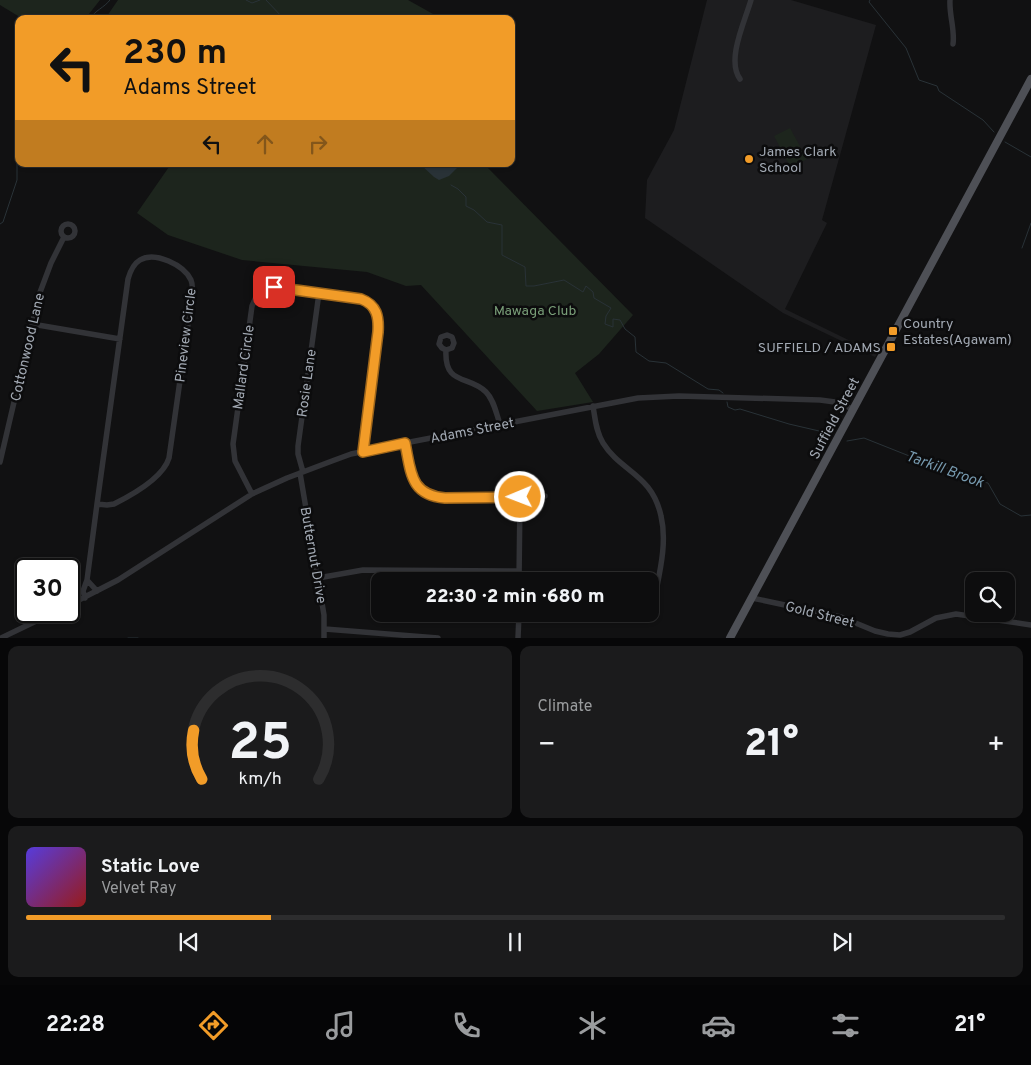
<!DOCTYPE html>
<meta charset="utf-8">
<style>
:root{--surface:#0d0d0e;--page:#1b1b1c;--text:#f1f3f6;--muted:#9a9c9e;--line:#2d2d2e;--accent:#f29c28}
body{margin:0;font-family:Overpass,sans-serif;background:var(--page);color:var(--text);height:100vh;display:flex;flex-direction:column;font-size:19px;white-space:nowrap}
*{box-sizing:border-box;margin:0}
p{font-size:16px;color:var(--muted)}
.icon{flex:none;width:28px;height:28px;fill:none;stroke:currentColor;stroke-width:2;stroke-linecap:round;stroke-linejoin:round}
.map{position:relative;height:638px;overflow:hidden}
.sheet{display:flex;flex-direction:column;gap:8px;padding:8px;background:#070708;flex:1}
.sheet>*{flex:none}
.top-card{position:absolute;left:15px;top:15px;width:500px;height:152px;border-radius:10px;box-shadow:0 1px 4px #0004,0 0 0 1px var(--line);background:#f29c28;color:#111;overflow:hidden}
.buttons{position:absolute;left:965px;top:572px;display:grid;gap:10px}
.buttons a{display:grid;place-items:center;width:50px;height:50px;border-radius:10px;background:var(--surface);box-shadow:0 1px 4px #0004,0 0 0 1px var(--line);font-size:25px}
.speed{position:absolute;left:15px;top:558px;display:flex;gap:10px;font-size:25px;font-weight:700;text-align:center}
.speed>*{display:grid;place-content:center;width:65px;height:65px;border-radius:50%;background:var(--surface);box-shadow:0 1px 4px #0004,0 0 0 1px var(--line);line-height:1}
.speed .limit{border:2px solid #111;border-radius:8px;background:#fff;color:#111}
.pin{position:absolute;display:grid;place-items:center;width:42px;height:42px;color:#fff;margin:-21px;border-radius:10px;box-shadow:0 2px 8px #0006}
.me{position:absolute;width:55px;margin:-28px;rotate:269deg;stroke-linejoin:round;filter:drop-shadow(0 0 4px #0008)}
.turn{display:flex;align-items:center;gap:18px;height:105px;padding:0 25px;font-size:22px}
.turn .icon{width:65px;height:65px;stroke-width:2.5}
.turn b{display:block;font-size:35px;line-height:42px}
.lanes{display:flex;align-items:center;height:48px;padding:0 25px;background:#0003;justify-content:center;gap:25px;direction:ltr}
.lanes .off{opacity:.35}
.big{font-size:38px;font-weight:800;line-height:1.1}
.sheet .tile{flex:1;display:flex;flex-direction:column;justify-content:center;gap:8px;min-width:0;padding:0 18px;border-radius:10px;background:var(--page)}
.sheet .dial{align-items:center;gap:0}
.dial svg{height:130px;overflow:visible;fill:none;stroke:var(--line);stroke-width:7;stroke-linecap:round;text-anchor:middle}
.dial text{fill:var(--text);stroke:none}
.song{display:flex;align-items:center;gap:15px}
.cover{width:60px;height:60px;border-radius:8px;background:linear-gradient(135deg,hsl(250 70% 55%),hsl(0 70% 35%))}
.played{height:5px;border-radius:2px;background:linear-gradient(90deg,var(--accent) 25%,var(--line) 25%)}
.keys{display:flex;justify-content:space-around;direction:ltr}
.heat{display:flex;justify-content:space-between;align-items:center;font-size:28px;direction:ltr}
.sheet .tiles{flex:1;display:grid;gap:8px;grid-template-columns:1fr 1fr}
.tile:last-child{grid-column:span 2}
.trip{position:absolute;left:371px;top:572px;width:288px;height:50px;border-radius:10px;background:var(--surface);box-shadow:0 1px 4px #0004,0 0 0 1px var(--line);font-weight:800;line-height:50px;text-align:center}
.tab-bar{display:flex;height:80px;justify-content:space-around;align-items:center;background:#050506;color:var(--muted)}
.tab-bar .icon{width:35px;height:35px}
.tab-bar .on{color:var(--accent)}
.tab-bar b{font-size:22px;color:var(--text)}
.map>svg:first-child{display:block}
.built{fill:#1d1d1f}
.green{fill:#1d251d}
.water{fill:#293237}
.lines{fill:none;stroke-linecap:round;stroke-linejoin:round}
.stream{stroke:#293237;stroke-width:1}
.minor{stroke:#323337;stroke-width:5.5}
.major{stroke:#4e5056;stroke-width:8}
.route-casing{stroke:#9d651a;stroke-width:12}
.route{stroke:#f29c28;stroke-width:9}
.poi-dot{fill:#f29c28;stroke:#0c0c0d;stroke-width:2}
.labels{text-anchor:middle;stroke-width:5;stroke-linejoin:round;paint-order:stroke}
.poi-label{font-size:14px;fill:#a2a9b3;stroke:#0c0c0d;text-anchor:start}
.park-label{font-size:14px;fill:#799e78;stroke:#0c0c0d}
.street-label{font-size:14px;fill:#a2a9b3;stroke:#0c0c0d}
.water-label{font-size:15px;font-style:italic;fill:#779aaf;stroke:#0c0c0d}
</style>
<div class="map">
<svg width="1031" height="638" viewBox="0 0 1031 638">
<rect width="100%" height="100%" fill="#111112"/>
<!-- built -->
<path class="built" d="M707 0H791L876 25 822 220 827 223 785 309 877 354 875 357 783 313 645 218 647 180 674 130Z"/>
<!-- green -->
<path class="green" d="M0 0H100L85 19H23L0 5Z
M118 0H408L442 19H105Z
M790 128 807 159 791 168 774 136Z
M171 164H484L633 315 599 354 575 373 593 402 537 411 421 285 406 286 367 272 242 260 168 235 137 213Z"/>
<!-- water -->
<path class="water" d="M420 164H461L449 176 439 180 434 177Z"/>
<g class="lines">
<!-- stream -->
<path class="stream" d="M246 0 252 3 260 0
M266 0 284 19
M870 0 869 2 906 48 919 80 937 86 939 91 983 120 994 132
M90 19C95 10 104 8 110 0
M1005 142 1031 157
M451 185 458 189 466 197V206L474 210 487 222 502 225V255L525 267 526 286H534L564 280 583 292 586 286 593 292 594 298 611 308 606 316 605 324 613 327V319L620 320 625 329 635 337 636 352 649 361 666 363 708 389 719 390 723 393
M0 224 3 222 17 180V150L19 148
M1022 248 1031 223
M727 402 728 407 735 410 740 409 789 424 832 434
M847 441 864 438 927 463 955 470 967 479 988 483 1000 504 1021 516 1031 515
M128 638H138"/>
<!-- minor -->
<path class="minor" d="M950 0C949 15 955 29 953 44
M740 79C726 60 745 21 751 0
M61 231a7 7 0 1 1 14 0a7 7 0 1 1-14 0Z
M32 324 120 339
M446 350 452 348 454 343 452 337 447 335 441 337 439 344 442 348 446 350C444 386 469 375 486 392 494 400 496 413 500 424
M593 406C595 418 596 432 603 443 621 472 652 474 661 516 668 545 658 578 653 607L650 611
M405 443C411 472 410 495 445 498L545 496
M0 462 39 295 51 263 64 237
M303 472 298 454V446L319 293
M300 473 324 615V638
M252 494 235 461 233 444 252 306 257 295 270 287 357 298C375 302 379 315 378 332L363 452
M318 578 363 570 519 571
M87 580 97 591
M519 581 520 497
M85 598 83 591 87 580 97 504 107 505 114 504C132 495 163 478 169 458L191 303C192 296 194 287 191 280 184 265 155 251 140 260 133 264 130 272 128 279L97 504
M752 598 841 617 875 631 888 634 900 635 910 632 936 618 956 614 1031 625
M69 605 118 580 252 494 287 478 332 461 351 454 405 443 638 398 679 396 820 400 835 402 853 409
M325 629 438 638
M1 638 57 611
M518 638 519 614"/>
<!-- major -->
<path class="major" d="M730 638 1031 79"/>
</g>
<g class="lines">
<!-- route casing -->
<g class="route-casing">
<path id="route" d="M274 287 361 299C377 305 379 317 378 332L363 452 405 443C411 472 410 495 445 498L520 497"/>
</g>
<!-- route -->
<use href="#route" class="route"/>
</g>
<!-- markers -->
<g class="poi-dot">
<circle cx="749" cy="159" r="5"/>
<rect x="888" y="326" width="10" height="10" rx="2.5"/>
<rect x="886" y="342" width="10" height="10" rx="2.5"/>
</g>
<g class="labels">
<!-- poi labels -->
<g class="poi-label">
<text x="759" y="156">James Clark<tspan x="759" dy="16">School</tspan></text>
<text x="903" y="328">Country<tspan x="903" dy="16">Estates(Agawam)</tspan></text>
<text x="881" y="352" text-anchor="end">SUFFIELD / ADAMS</text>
</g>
<!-- park labels -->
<g class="park-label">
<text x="535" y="315">Mawaga Club</text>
</g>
<!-- street labels -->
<g class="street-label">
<text transform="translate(185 335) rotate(-83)" y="5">Pineview Circle</text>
<text transform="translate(27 347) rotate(-77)" y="5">Cottonwood Lane</text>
<text transform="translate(243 367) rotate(-82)" y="5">Mallard Circle</text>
<text transform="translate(306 383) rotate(-82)" y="5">Rosie Lane</text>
<text transform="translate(834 418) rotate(-62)" y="5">Suffield Street</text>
<text transform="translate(472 430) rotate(-11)" y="5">Adams Street</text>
<text transform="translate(314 555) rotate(80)" y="5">Butternut Drive</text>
<text transform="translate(820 614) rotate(14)" y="5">Gold Street</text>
</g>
<!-- water labels -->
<g class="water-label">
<text transform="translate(945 469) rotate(20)" y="5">Tarkill Brook</text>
</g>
</g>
</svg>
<div class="buttons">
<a><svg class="icon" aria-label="search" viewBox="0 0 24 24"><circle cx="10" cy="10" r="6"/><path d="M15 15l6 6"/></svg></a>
</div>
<div class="speed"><div class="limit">30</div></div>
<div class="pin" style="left:274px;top:287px;background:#d93025"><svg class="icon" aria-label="arrive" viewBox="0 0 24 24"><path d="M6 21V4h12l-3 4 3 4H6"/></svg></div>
<svg class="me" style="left:520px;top:497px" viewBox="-20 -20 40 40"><circle r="17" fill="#f29c28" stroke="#fff" stroke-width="3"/><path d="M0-11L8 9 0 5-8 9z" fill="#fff"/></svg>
<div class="trip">22:30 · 2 min · 680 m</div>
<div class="top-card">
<div class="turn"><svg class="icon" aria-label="left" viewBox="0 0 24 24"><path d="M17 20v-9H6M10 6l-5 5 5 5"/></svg><div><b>230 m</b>Adams Street</div></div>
<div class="lanes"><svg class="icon" aria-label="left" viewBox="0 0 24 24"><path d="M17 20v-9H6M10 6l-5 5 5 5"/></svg><svg class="icon off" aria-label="ahead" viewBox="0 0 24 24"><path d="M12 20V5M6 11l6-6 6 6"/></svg><svg class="icon off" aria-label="right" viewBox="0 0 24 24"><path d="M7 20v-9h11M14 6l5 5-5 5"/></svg></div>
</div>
</div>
<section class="sheet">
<div class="tiles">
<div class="tile dial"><svg viewBox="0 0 100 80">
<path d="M14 69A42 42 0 1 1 86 69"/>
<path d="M14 69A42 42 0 0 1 9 39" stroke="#f29c28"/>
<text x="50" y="56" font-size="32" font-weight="700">25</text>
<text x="50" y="72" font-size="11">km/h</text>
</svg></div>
<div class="tile"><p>Climate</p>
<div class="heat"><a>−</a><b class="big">21°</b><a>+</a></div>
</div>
<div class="tile">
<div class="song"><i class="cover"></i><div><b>Static Love</b><p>Velvet Ray</p></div></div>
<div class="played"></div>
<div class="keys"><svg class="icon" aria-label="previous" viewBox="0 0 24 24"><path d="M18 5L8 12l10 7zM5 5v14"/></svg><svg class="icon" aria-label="pause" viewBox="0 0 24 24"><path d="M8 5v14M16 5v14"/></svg><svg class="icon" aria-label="next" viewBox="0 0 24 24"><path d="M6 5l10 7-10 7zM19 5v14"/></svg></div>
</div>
</div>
</section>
<nav class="tab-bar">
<b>22:28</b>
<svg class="icon on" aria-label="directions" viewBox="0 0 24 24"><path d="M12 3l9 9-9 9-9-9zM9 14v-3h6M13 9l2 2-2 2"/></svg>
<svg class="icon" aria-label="music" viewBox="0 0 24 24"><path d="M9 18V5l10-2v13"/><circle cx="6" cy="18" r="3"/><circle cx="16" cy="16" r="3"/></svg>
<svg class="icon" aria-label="phone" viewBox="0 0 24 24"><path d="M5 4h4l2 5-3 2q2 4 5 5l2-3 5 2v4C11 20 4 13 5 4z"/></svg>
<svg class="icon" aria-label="climate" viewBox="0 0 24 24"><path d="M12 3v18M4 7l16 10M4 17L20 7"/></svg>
<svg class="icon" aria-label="car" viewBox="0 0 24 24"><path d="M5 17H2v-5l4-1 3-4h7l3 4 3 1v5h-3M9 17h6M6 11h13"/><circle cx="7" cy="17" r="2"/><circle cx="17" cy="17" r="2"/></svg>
<svg class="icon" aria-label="filters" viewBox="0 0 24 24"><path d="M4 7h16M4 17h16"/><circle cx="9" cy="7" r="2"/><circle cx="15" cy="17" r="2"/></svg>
<b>21°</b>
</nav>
